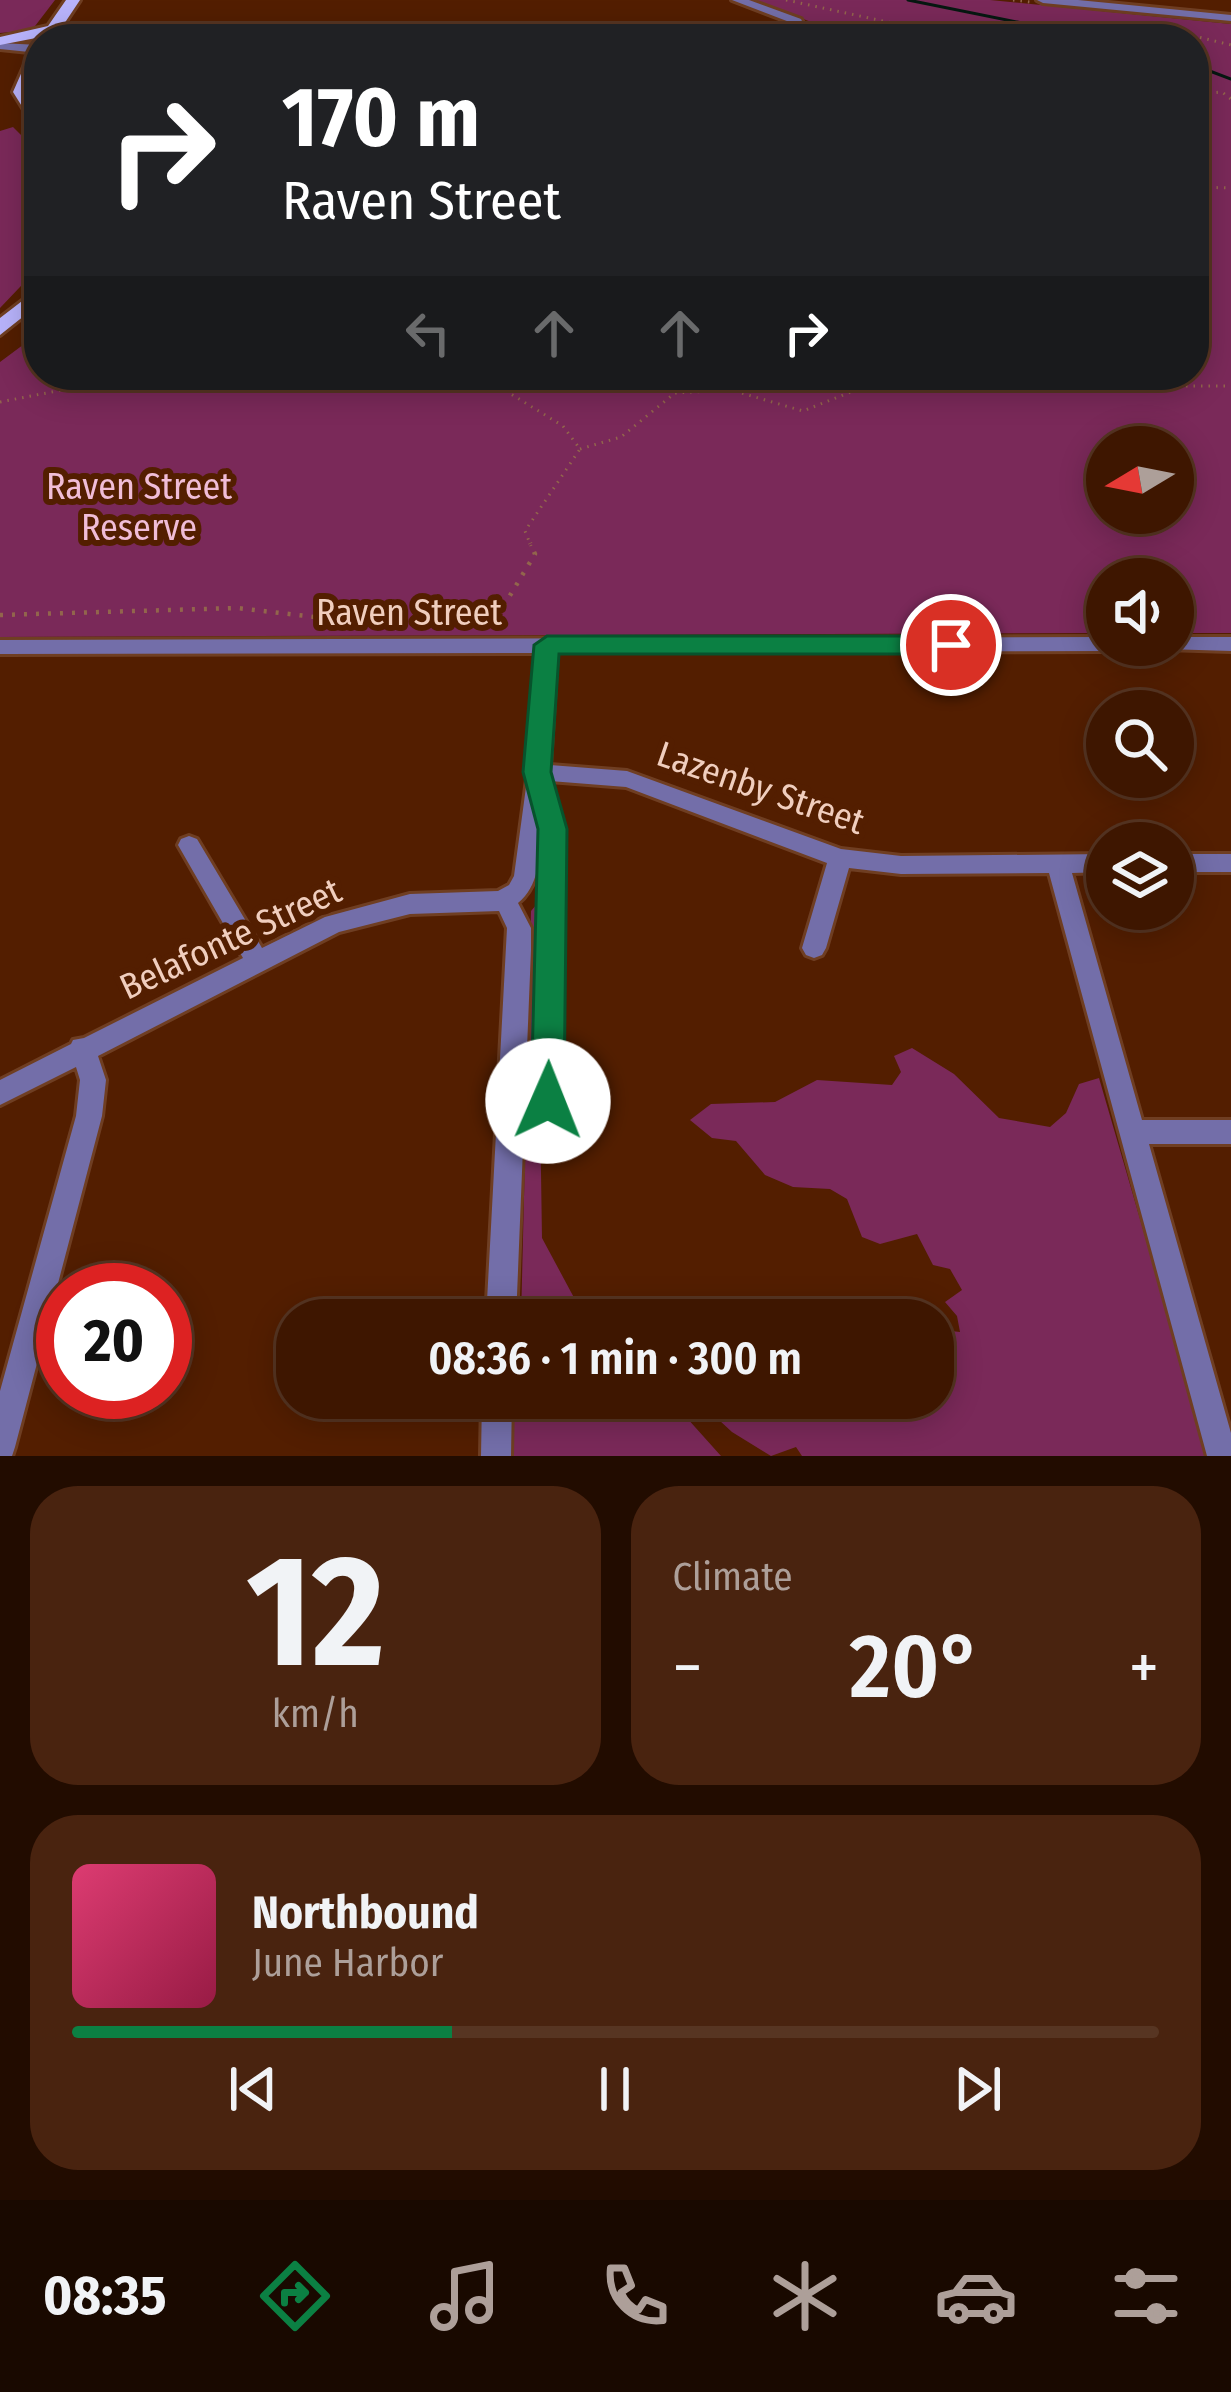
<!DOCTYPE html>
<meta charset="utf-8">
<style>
:root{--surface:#3e1600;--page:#49230f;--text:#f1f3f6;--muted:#ad9f99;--line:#573522;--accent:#0b8043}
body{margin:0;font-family:"Fira Sans Condensed",sans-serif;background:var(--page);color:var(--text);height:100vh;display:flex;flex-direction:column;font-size:45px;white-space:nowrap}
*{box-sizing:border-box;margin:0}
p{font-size:39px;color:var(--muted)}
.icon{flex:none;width:66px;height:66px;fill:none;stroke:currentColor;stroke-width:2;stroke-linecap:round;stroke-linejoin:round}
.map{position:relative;height:1456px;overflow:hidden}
.details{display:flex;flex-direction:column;gap:30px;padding:30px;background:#220c00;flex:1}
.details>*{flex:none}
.banner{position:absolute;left:24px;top:24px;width:1185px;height:366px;border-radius:48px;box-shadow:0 6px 30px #0003,0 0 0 3px var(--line);background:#202124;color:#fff;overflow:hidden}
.needle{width:78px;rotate:260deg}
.controls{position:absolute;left:1086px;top:426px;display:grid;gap:24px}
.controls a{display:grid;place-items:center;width:108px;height:108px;border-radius:50%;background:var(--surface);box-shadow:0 6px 30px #0003,0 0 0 3px var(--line);font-size:60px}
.speed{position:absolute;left:36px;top:1263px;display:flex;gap:24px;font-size:60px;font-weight:700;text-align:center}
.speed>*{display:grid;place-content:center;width:156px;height:156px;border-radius:50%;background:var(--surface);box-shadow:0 6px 30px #0003,0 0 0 3px var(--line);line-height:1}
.speed .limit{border:18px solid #d22;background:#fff;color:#111}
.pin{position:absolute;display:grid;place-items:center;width:102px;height:102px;color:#fff;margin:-51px;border:6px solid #fff;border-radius:50%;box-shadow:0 3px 12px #0007}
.me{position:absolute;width:132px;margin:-66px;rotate:1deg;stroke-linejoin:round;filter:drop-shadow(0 0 9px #0008)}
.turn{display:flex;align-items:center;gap:42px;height:252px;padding:0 60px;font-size:54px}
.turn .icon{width:156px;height:156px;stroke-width:2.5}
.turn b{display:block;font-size:84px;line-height:102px}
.lanes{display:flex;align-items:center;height:114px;padding:0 60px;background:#0003;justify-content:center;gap:60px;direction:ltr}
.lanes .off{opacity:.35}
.big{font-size:90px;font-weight:600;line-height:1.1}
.details .card{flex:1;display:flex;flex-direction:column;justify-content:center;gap:18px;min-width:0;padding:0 42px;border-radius:48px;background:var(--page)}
.details .dial{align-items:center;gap:0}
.dial b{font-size:156px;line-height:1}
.song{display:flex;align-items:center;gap:36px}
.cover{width:144px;height:144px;border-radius:18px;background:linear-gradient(135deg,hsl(340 70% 55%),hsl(340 70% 35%))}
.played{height:12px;border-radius:6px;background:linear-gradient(90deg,var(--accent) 35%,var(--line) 35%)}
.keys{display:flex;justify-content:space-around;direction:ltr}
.heat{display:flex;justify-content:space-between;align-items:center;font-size:66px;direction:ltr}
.details .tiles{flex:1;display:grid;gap:30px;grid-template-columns:1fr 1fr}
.card:last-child{grid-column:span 2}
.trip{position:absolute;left:276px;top:1299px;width:678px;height:120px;border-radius:48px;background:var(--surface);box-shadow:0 6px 30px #0003,0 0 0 3px var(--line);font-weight:600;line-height:120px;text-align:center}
.dock{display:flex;height:192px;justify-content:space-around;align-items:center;background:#190900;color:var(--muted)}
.dock .icon{width:84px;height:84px}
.dock .active{color:var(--accent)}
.dock b{font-size:54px;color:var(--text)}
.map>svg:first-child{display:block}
.green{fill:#7a2959;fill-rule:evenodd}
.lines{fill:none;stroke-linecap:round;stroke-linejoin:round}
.stream{stroke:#061811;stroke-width:3}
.minor-casing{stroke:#6f3e22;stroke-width:6}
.major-casing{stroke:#6f3e22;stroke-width:6}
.path-far1{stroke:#92654c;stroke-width:3;stroke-dasharray:1.5 6;stroke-linecap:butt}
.path{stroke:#92654c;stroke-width:4.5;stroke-dasharray:3 9;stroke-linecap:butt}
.minor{fill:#736ea9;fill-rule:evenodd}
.major{fill:#b8b3fb;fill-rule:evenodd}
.route{fill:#0b8043;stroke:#07532c;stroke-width:3}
.labels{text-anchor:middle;stroke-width:12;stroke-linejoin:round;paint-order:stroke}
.park-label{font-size:36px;fill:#f0bdd7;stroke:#531e00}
.street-label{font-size:36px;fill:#f0cebe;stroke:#531e00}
</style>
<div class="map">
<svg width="1231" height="1456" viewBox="0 0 1231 1456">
<rect width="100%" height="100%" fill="#531e00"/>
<!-- green -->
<path class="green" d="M0 0H55L32 30 0 33Z
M753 0H990L1231 24V633H1173V579H1107V633L0 637V362L39 333V375H1194V39H818L814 23ZM1173 447V513H1107V447Z
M13 127 39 153V267L0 308V131Z
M537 904 542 1238 586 1320H521L531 911Z
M912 1048 954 1074 999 1118 1050 1127 1066 1113 1079 1084 1099 1078 1209 1456H802L796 1447 771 1456 732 1432 706 1408V1398H933V1329L960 1332 957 1316 945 1302 962 1290 950 1269 933 1265 917 1234 880 1244 862 1237 847 1199 830 1189 793 1187 765 1175 736 1141 712 1138 690 1120 711 1104 775 1102 817 1080 892 1085 901 1072 894 1056Z
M515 1398H669L721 1456H509Z"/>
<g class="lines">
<!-- stream -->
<path class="stream" d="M908 0 1101 39
M1194 65 1231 79"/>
<!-- minor casing -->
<g class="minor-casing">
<path id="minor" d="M732 0H749L801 19 810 39H798L792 23Z
M1037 0H1078L1231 15V21L1043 3Z
M0 43 39 45V53L0 49Z
M1107 637V645H1116L1107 651 557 652 550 765 627 771 841 849 901 856 1107 854V872L1072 873 1142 1120H1231V1144H1149L1231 1433V1456H1207L1049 873 901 874 849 868 826 948 822 955 814 958 806 955 802 948 827 863 626 787 550 781 564 829 561 1101 557 1110 548 1113 539 1110 535 1101 542 834C539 859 539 886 518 903L531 928V950L516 1320H486L507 928 499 911 410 914 339 932 98 1056 106 1080 102 1116 15 1447 12 1456H0V1391L76 1116 80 1080 76 1067 0 1105V1080L71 1044 73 1040 84 1038 243 958 178 845 181 839 189 836 197 839 262 948 325 917 410 894 498 891 509 885 514 876 534 728 537 653 0 654V640Z
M1173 637H1231V651L1166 649 1164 645H1173Z
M1173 854H1231V872H1173Z
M482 1398H512L511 1456H481Z"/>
</g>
<!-- major casing -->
<g class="major-casing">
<path id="major" d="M66 0H80L54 39 41 37 0 45V37L48 26Z
M39 46V69L29 92 39 108V126L33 124 13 92 31 51Z
M39 288V304L0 335V318Z"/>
</g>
<!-- path-far1 -->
<path class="path-far1" d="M786 0 966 39
M1013 0 1030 2
M1149 25 1231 45
M1194 94 1222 92 1231 99
M1194 187 1231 188
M107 375 159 385 206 375
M480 375 563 426 580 449 525 531 531 546
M909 375 1029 386H1231
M0 402 62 390 92 375
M580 449 621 437 675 393 731 390 803 411 861 388 870 375"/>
<!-- path -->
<path class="path" d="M0 615 237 608 401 627
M496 628 497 617 535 554 530 543"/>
<!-- minor -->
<use href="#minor" class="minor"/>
<!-- major -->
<use href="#major" class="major"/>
</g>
<!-- route -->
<path class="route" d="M547 636H951L964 645 951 654H559L551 772 567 829 564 1101 560 1112 548 1117 535 1112 531 1101 538 829 523 772 534 645Z"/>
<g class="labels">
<!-- park labels -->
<g class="park-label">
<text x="139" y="499">Raven Street<tspan x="139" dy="41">Reserve</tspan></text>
</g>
<!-- street labels -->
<g class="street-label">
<text x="409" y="625">Raven Street</text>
<text transform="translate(761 787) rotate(19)" y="13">Lazenby Street</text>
<text transform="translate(230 938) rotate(-25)" y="13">Belafonte Street</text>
</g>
</g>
</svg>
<div class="controls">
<a><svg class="needle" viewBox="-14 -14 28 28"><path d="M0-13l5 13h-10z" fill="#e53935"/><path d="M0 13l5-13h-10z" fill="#ad9f99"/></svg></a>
<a><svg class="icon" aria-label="sound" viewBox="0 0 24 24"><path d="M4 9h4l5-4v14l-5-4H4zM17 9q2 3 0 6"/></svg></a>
<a><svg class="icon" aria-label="search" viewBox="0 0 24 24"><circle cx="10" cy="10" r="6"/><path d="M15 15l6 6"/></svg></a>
<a><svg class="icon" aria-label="layers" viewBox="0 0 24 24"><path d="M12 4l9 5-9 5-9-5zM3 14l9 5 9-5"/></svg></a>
</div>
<div class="speed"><div class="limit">20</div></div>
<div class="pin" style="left:951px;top:645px;background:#d93025"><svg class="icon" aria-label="arrive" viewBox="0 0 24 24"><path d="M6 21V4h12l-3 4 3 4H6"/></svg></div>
<svg class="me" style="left:548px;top:1101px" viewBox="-20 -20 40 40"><circle r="19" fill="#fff"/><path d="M0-13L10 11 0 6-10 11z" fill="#0b8043"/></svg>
<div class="trip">08:36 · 1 min · 300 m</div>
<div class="banner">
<div class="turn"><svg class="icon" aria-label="right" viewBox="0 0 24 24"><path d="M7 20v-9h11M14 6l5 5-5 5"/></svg><div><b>170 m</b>Raven Street</div></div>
<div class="lanes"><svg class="icon off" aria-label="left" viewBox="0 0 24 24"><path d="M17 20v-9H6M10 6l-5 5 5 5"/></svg><svg class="icon off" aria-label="ahead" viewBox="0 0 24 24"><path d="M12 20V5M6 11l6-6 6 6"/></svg><svg class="icon off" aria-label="ahead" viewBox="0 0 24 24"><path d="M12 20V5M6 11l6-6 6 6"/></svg><svg class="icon" aria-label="right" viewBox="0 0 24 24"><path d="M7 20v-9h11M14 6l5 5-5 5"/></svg></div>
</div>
</div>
<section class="details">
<div class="tiles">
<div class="card dial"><b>12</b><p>km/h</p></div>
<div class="card"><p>Climate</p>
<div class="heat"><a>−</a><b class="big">20°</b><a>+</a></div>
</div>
<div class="card">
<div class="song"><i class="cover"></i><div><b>Northbound</b><p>June Harbor</p></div></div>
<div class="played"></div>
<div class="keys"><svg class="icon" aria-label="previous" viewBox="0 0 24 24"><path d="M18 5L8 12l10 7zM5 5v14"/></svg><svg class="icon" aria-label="pause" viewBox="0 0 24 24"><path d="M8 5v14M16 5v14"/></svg><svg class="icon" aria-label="next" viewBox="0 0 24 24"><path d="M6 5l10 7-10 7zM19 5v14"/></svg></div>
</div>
</div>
</section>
<nav class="dock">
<b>08:35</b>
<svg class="icon active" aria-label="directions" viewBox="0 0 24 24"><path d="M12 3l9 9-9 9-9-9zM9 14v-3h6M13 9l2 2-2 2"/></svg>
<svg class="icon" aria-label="music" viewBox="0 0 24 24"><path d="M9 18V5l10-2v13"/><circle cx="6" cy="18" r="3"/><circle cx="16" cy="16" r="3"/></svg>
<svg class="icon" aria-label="phone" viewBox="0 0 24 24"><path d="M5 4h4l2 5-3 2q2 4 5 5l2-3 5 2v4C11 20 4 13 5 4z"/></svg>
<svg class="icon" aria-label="climate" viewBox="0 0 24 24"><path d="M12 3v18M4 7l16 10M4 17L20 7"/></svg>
<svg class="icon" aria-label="car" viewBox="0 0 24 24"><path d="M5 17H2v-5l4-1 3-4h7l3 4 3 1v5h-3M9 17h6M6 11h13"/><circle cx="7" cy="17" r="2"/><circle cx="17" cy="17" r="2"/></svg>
<svg class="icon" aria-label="filters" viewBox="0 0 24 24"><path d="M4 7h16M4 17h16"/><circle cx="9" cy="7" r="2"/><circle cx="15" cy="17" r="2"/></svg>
</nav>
